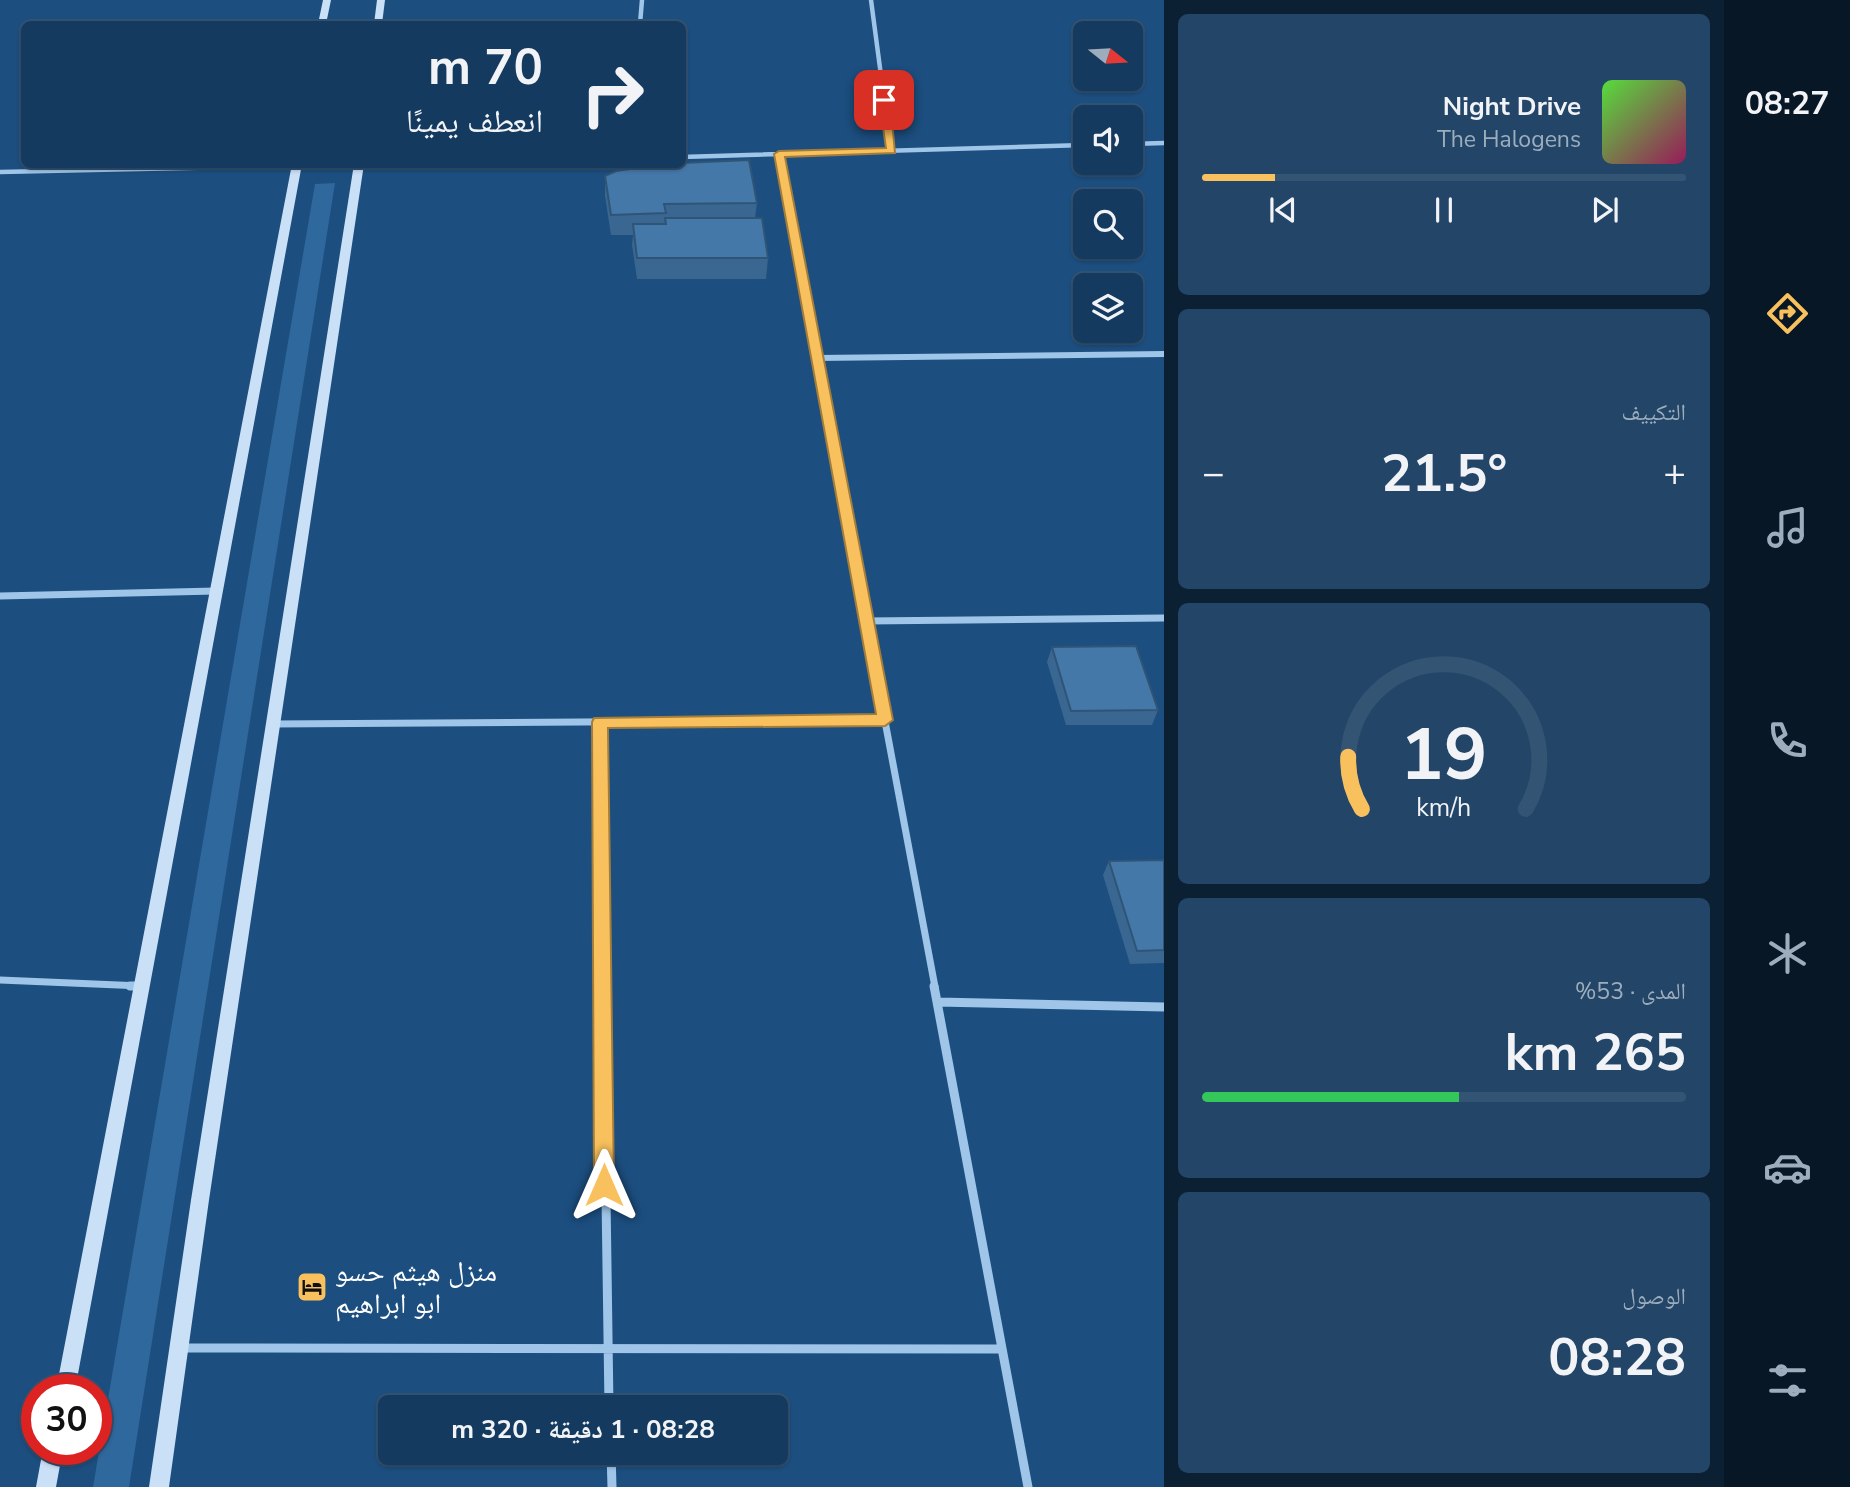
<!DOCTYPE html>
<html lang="ar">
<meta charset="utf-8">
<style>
:root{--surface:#153a5f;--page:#224568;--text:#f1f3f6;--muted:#9dadbd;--line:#345474;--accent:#f9c15d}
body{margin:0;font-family:"Nunito Sans","Noto Naskh Arabic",sans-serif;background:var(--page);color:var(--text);direction:rtl;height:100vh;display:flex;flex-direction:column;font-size:26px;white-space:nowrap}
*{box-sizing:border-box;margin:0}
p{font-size:23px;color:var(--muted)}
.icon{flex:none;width:38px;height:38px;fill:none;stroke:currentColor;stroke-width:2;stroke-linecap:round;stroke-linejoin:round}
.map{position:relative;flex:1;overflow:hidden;direction:ltr}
.details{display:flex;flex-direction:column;gap:14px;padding:14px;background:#0c2034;width:560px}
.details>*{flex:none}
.banner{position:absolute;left:21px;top:21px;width:665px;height:147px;border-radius:10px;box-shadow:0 2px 5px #0004,0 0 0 2px var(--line);direction:rtl;background:#153a5f;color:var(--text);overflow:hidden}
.needle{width:46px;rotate:108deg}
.fabs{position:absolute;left:1073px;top:21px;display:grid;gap:14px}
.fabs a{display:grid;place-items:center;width:70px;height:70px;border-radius:10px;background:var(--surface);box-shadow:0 2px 5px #0004,0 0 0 2px var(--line);font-size:35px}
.speed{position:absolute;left:21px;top:1374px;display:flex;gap:14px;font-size:35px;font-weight:700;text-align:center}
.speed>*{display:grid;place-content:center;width:91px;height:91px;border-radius:50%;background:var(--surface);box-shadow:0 2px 5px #0004,0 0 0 2px var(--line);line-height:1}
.speed .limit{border:10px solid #d22;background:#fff;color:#111}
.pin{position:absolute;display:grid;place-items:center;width:60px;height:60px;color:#fff;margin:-30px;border-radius:14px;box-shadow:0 4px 10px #0006}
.me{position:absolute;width:77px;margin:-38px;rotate:0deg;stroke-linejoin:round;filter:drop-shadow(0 0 5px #0008)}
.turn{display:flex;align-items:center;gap:24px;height:147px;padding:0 28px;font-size:32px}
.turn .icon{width:91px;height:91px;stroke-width:2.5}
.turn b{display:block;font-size:49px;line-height:60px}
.big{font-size:52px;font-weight:700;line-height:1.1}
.details .card{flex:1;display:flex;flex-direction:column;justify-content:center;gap:10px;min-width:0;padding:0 24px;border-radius:10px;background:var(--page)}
.details .dial{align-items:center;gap:0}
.dial svg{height:182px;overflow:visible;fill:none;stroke:var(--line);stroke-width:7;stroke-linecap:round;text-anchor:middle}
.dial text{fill:var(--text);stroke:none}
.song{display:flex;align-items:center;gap:21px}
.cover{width:84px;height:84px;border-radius:10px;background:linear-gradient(135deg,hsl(110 70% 55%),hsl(330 70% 35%))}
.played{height:7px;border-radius:4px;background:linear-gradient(90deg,var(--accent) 15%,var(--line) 15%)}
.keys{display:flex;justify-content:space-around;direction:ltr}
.heat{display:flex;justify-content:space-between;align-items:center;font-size:38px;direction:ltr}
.charge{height:10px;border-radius:5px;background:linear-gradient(90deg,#34c759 53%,var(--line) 0)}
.trip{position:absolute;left:378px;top:1395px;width:410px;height:70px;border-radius:10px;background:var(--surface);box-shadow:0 2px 5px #0004,0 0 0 2px var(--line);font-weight:700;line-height:70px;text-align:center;direction:rtl}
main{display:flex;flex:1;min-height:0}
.tab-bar{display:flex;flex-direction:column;width:126px;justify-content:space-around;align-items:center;background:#081726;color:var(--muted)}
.tab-bar .icon{width:49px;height:49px}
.tab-bar .active{color:var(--accent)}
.tab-bar b{font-size:32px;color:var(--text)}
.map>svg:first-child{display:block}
.green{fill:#2f689d}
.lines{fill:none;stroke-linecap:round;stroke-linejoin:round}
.minor-far3{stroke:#9fc5e9;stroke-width:4.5}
.minor-far2{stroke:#9fc5e9;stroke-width:6}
.minor-far1{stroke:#9fc5e9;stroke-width:7}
.minor{stroke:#9fc5e9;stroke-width:9}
.secondary{fill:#cae0f7;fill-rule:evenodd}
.wall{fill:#3a6791}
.building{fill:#4478a9;stroke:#305476;stroke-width:2}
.route{fill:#f9c15d;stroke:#a27d3c;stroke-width:2}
.labels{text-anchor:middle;stroke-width:7;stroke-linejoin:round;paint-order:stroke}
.near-poi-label{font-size:28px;fill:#fff;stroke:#1c4e7f;text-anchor:start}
</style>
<main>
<nav class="tab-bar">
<b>08:27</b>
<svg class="icon active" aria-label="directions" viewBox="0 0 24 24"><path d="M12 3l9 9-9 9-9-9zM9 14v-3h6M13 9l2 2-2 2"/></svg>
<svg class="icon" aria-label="music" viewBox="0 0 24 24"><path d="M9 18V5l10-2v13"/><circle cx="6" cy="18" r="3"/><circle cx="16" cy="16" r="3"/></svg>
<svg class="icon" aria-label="phone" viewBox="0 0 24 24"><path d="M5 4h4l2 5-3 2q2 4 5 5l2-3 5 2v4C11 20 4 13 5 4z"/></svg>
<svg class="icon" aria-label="climate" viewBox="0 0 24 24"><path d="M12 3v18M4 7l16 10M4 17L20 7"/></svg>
<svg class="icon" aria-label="car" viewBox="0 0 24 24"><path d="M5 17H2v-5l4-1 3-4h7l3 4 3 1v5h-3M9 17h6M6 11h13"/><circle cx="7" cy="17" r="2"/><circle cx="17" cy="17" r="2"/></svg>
<svg class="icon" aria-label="filters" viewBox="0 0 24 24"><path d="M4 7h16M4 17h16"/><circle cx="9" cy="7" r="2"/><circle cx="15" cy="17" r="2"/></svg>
</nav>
<section class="details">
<div class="card">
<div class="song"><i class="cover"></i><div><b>Night Drive</b><p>The Halogens</p></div></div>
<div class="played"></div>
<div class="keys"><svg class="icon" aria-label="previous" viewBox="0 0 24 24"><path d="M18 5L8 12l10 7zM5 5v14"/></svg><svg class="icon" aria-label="pause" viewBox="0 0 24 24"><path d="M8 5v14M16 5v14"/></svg><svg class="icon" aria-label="next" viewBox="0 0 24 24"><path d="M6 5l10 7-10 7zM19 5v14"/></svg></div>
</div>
<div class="card"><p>التكييف</p>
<div class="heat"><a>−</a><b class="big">21.5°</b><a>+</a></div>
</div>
<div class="card dial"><svg viewBox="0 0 100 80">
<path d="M14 69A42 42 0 1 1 86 69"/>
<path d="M14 69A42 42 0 0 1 8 46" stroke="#f9c15d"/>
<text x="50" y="56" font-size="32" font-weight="700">19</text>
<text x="50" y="72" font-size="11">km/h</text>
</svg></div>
<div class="card"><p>المدى · 53%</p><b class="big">265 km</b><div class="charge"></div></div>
<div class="card"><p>الوصول</p><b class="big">08:28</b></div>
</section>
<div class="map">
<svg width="1164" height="1487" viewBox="0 0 1164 1487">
<rect width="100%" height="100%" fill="#1c4e7f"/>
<!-- green -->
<path class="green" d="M335 183 129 1487H93L315 184Z"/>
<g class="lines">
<!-- minor-far3 -->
<path class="minor-far3" d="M871 0 891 151
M640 24 642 0
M1130 144 1164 143
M779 154 799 261
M682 157 1085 145
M0 172 371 164"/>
<!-- minor-far2 -->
<path class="minor-far2" d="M799 259 859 585
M817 358 1164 354"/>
<!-- minor-far1 -->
<path class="minor-far1" d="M859 583 935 987
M0 596 216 591
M866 621 1164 618
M600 722 603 987
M273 724 885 720
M0 980 142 986"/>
<!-- minor -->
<path class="minor" d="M130 986H142
M603 986 609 1407
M934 986 1028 1487
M938 1002 1164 1007
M180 1348 1002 1349
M611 1452 612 1487"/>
<!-- secondary -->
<path class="secondary" d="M323 0H331L326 24H318Z
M377 0H385L382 24H374Z
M292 164H302L75 1390H56Z
M354 164H364L209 1200 169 1487H149L191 1200Z
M43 1449H63L56 1487H36Z"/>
</g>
<!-- wall -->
<path class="wall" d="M605 176 757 203 755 218 768 258 766 279H637L632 245 633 235H611L605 196Z
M1052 647 1158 710 1152 725H1066L1047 662Z
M1164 860V963L1130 964 1103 875 1109 861Z"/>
<!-- building -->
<path class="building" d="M749 160 757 203 664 204 666 213 611 215 605 176 616 171 664 164H682V163Z
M665 218H762L768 258H637L633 224H666Z
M1136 646 1158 710 1071 711 1052 647Z
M1164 860V950L1137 951 1109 861Z"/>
<!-- route -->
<path class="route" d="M884 97 890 100 895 153 785 157 893 720 885 726 608 728 614 1185 611 1192 604 1195 597 1192 594 1185 592 722 594 718 876 714 774 154 779 151 886 148 879 100Z"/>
<!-- icons -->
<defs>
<g id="hotel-square" transform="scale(1.575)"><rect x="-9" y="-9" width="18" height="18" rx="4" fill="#f9c15d" stroke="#1c4e7f"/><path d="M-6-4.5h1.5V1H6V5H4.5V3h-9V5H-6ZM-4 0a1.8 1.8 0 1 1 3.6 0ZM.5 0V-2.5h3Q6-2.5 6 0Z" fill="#111"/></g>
</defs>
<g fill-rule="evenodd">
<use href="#hotel-square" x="312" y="1287"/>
</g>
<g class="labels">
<!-- near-poi labels -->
<g class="near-poi-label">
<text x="335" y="1281">منزل هيثم حسو<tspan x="335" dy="32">ابو ابراهيم</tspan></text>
</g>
</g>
</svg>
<div class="fabs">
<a><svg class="needle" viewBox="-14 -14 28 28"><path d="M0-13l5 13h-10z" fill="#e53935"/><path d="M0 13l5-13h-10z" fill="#9dadbd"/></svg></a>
<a><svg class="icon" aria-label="sound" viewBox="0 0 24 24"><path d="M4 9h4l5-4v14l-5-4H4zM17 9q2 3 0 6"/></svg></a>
<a><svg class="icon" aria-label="search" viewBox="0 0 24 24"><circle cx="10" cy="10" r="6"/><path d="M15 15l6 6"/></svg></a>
<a><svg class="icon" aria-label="layers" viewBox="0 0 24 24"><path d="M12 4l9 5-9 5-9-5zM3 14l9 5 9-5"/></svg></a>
</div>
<div class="speed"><div class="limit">30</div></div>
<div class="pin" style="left:884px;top:100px;background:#d93025"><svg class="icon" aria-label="arrive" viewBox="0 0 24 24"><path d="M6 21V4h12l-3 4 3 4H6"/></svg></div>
<svg class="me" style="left:604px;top:1185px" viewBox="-20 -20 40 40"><path d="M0-17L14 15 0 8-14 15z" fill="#f9c15d" stroke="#fff" stroke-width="4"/></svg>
<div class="trip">08:28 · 1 دقيقة · 320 m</div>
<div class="banner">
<div class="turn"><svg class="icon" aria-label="right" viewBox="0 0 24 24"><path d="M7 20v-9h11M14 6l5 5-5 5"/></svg><div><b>70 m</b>انعطف يمينًا</div></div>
</div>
</div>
</main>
